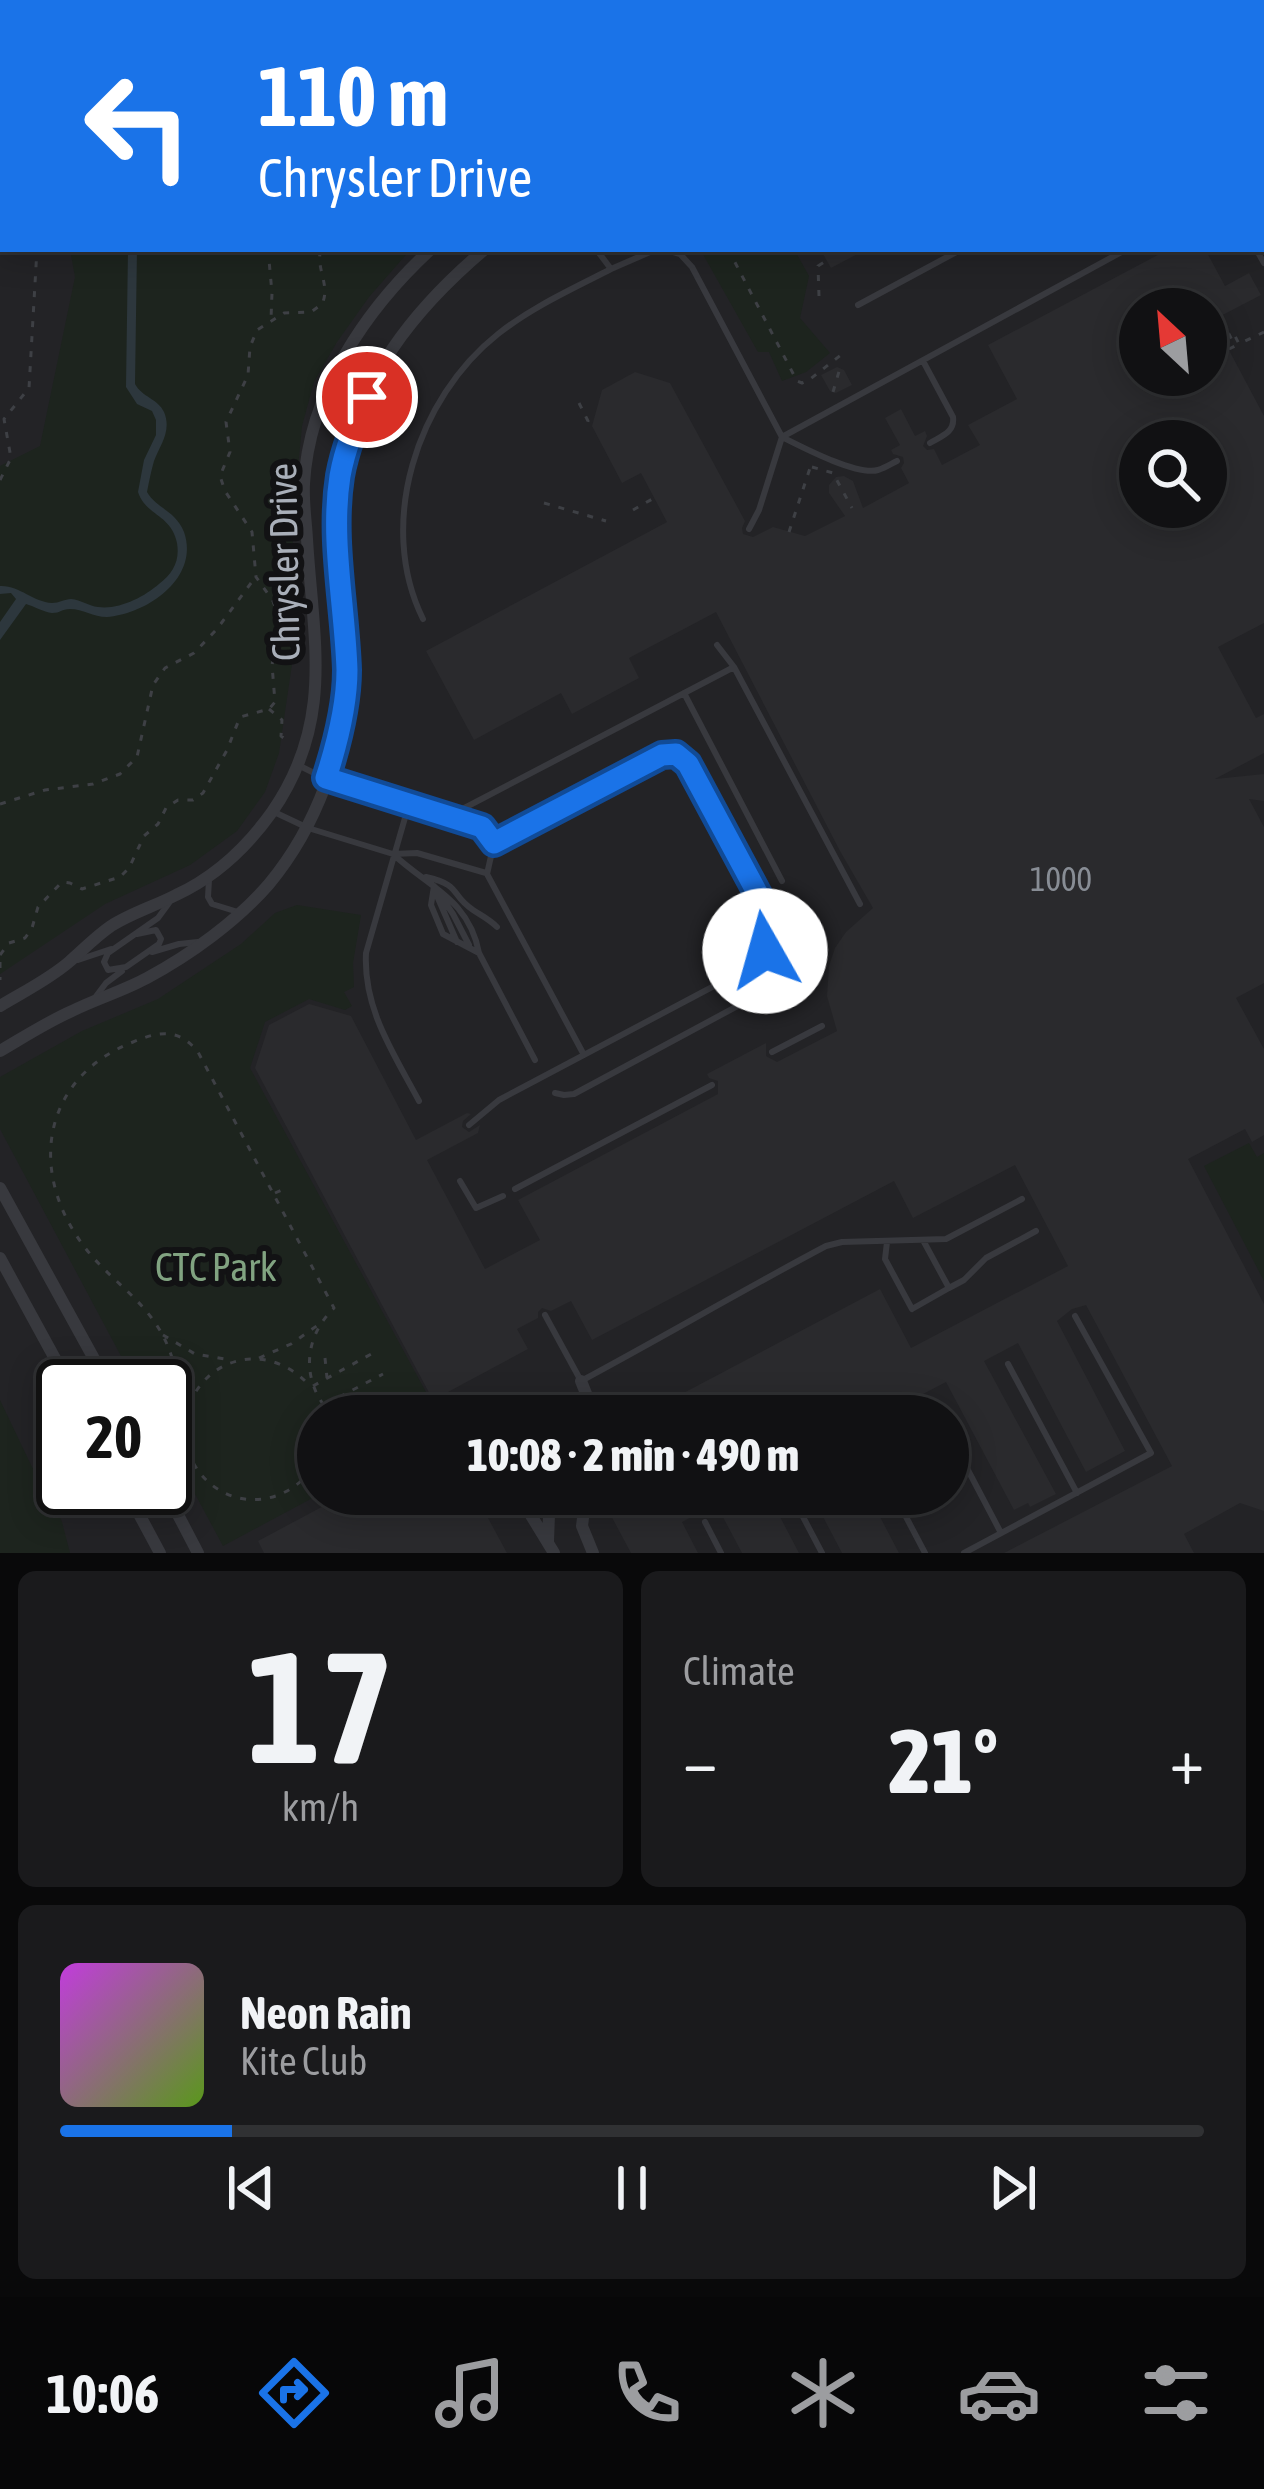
<!DOCTYPE html>
<meta charset="utf-8">
<style>
:root{--surface:#111113;--page:#1a1a1c;--text:#f1f3f6;--muted:#9c9da0;--line:#303133;--accent:#1a73e8}
body{margin:0;font-family:"Asap Condensed",sans-serif;background:var(--page);color:var(--text);height:100vh;display:flex;flex-direction:column;font-size:45px;white-space:nowrap}
*{box-sizing:border-box;margin:0}
p{font-size:39px;color:var(--muted)}
.icon{flex:none;width:66px;height:66px;fill:none;stroke:currentColor;stroke-width:2;stroke-linecap:round;stroke-linejoin:round}
.map{position:relative;height:1553px;overflow:hidden}
.details{display:flex;flex-direction:column;gap:18px;padding:18px;background:#09090a;flex:1}
.details>*{flex:none}
.hud{position:absolute;left:0px;top:0px;width:1266px;height:252px;box-shadow:0 6px 30px #0003,0 0 0 3px var(--line);background:#1a73e8;color:#fff;overflow:hidden}
.needle{width:78px;rotate:334deg}
.controls{position:absolute;left:1119px;top:288px;display:grid;gap:24px}
.controls a{display:grid;place-items:center;width:108px;height:108px;border-radius:50%;background:var(--surface);box-shadow:0 6px 30px #0003,0 0 0 3px var(--line);font-size:60px}
.speed{position:absolute;left:36px;top:1359px;display:flex;gap:24px;font-size:60px;font-weight:700;text-align:center}
.speed>*{display:grid;place-content:center;width:156px;height:156px;border-radius:50%;background:var(--surface);box-shadow:0 6px 30px #0003,0 0 0 3px var(--line);line-height:1}
.speed .limit{border:6px solid #111;border-radius:18px;background:#fff;color:#111}
.pin{position:absolute;display:grid;place-items:center;width:102px;height:102px;color:#fff;margin:-51px;border:6px solid #fff;border-radius:50%;box-shadow:0 3px 12px #0007}
.me{position:absolute;width:132px;margin:-66px;rotate:353deg;stroke-linejoin:round;filter:drop-shadow(0 0 9px #0008)}
.turn{display:flex;align-items:center;gap:42px;height:252px;padding:0 60px;font-size:54px}
.turn .icon{width:156px;height:156px;stroke-width:2.5}
.turn b{display:block;font-size:84px;line-height:102px}
.big{font-size:90px;font-weight:800;line-height:1.1}
.details .widget{flex:1;display:flex;flex-direction:column;justify-content:center;gap:18px;min-width:0;padding:0 42px;border-radius:18px;background:var(--page)}
.details .dial{align-items:center;gap:0}
.dial b{font-size:156px;line-height:1}
.song{display:flex;align-items:center;gap:36px}
.cover{width:144px;height:144px;border-radius:18px;background:linear-gradient(135deg,hsl(290 70% 55%),hsl(90 70% 35%))}
.played{height:12px;border-radius:6px;background:linear-gradient(90deg,var(--accent) 15%,var(--line) 15%)}
.keys{display:flex;justify-content:space-around;direction:ltr}
.heat{display:flex;justify-content:space-between;align-items:center;font-size:66px;direction:ltr}
.details .tiles{flex:1;display:grid;gap:18px;grid-template-columns:1fr 1fr}
.widget:last-child{grid-column:span 2}
.trip{position:absolute;left:297px;top:1395px;width:672px;height:120px;border-radius:60px;background:var(--surface);box-shadow:0 6px 30px #0003,0 0 0 3px var(--line);font-weight:800;line-height:120px;text-align:center}
.tabs{display:flex;height:192px;justify-content:space-around;align-items:center;background:#070708;color:var(--muted)}
.tabs .icon{width:84px;height:84px}
.tabs .current{color:var(--accent)}
.tabs b{font-size:54px;color:var(--text)}
.map>svg:first-child{display:block}
.built{fill:#232326;fill-rule:evenodd}
.green{fill:#1d241e}
.water{fill:#2d373d}
.building{fill:#2a2a2d;fill-rule:evenodd}
.lines{fill:none;stroke-linecap:round;stroke-linejoin:round}
.path{stroke:#3e4045;stroke-width:3;stroke-dasharray:6 9;stroke-linecap:butt}
.service{stroke:#38393e;stroke-width:6}
.minor{stroke:#38393e;stroke-width:12}
.route-casing{stroke:#114b97;stroke-width:30}
.route{stroke:#1a73e8;stroke-width:21}
.labels{text-anchor:middle;stroke-width:12;stroke-linejoin:round;paint-order:stroke}
.number-label{font-size:33px;fill:#888d95}
.street-label{font-size:39px;fill:#a9afb9;stroke:#121214}
.park-label{font-size:39px;fill:#81a381;stroke:#121214}
</style>
<div class="map">
<svg width="1264" height="1553" viewBox="0 0 1264 1553">
<rect width="100%" height="100%" fill="#171719"/>
<!-- built -->
<path class="built" d="M0 0H1264V1553H0ZM3 3H1263V249H3ZM1140 309H1206V375H1140ZM1140 441H1206V507H1140ZM63 1386H165V1488H63ZM318 1416H948V1494H318Z"/>
<!-- green -->
<path class="green" d="M37 0H546V3H37Z
M70 249H411L369 297 337 342 314 382 302 426 293 521 292 664 279 753 265 792 237 831 190 865 105 904 0 974V466L40 446 75 277Z
M700 249H794L809 276 800 318 830 353 806 372 782 381 769 352H758Z
M297 905 361 915 353 963 354 987 344 992 352 1006 345 1010 309 999 265 1022 250 1068 439 1416H318V1494H320L223 1546 165 1438V1386H137L0 1129V1077L82 1031 158 999 241 944 275 913Z
M1249 1143 1257 1157 1264 1153V1281L1204 1166Z
M0 1400 32 1467 49 1492 62 1522 70 1553H0Z"/>
<!-- water -->
<path class="water" d="M128 249H137L135 384C142 397 158 399 164 412 172 431 160 445 154 461 151 471 149 482 147 492 157 509 175 510 184 532 200 578 147 614 107 617 93 617 83 609 70 609 61 609 61 613 52 613 44 612 33 606 26 604L0 640V622L16 599 11 593 0 594V586C19 585 33 602 52 603 59 603 65 599 71 599 81 600 89 606 98 607 119 610 144 597 159 584 173 573 180 561 177 543 171 514 146 516 138 492L144 460 156 435V420L152 411 137 404 126 387Z"/>
<!-- building -->
<path class="building" d="M820 249H867L831 268Z
M1169 249H1205L1225 286 1249 273 1261 295 1213 320 1264 416V623L1218 647 1256 718 1264 714V753L1215 779 1264 774V801L1249 799 1264 827V983L1236 998 1264 1049V1135L1252 1142 1245 1129 1188 1159 1264 1304V1511L1240 1503 1184 1534 1194 1553H1004L1172 1466 1086 1305 1072 1309 1057 1321 1125 1451 1086 1472 1018 1343 984 1361 1056 1494 1030 1507 1028 1503 1014 1510 946 1382 881 1416H640L880 1289 911 1348 1068 1266 1015 1165 913 1218 894 1181 592 1340 571 1301 551 1311 542 1308 538 1312V1318L517 1329 528 1349 433 1400 255 1068 269 1025 309 1004 351 1016 416 1140 467 1113 471 1114 463 1121 462 1127 469 1132 480 1125 478 1133 427 1160 485 1269 540 1240 518 1200 718 1094V1081L709 1078 707 1074 766 1043V1056L777 1062 837 1031 827 996 829 966 835 948 846 932 873 908 840 851 716 612 629 658 639 678 572 714 561 693 474 740 426 651 667 522 641 473 622 483 592 426 602 390 635 372 670 383 745 521 742 528 743 534 753 537 773 527 805 536 845 516 829 493V485L836 477 844 476 853 481 863 508 909 483 901 468 904 463 903 457 893 454 891 450 900 445 885 418 901 409 915 436 925 431 927 436 923 446 927 450 934 449 942 465 980 445 968 425 1017 399 988 345ZM1140 309H1206V375H1140ZM1140 441H1206V507H1140Z
M837 367 844 370 852 385 836 393 830 391 821 375Z
M346 1494H475L507 1553H264L258 1541Z
M637 1494H768L799 1553H742L716 1504 682 1522 698 1553H631L608 1510Z
M811 1494H868L899 1553H842Z"/>
<g class="lines">
<!-- path -->
<path class="path" d="M685 1 686 3
M48 3V0
M485 3 486 0
M1263 64 1264 66
M268 249 272 293 271 319
M728 249 797 381 802 383 809 380 846 351
M819 296 818 266 826 261
M1229 349 1235 346 1229 334 1233 332 1239 344 1264 332
M833 392 840 368
M579 403 588 421 586 430
M812 467 833 473 852 508
M0 480 11 458 4 419 29 388 37 249
M544 503 606 521
M633 510 654 498
M789 532 811 465
M269 709 282 720 281 736 290 743
M0 804 45 790 93 784 120 774 137 757 153 685 165 668 194 653 217 629 254 579
M0 955 9 943 25 938 32 928 38 907 62 882 70 883 82 889 120 877 129 868 144 836 158 824 166 808 178 800H193L203 793 227 750 240 717 269 709 275 702 272 665 280 622 273 601 256 577 252 532 225 491 220 476 230 452 226 422 248 375 250 347 257 330 284 313 311 312 322 304C331 285 315 268 321 249
M0 962V980
M275 1193 286 1188
M163 1335 195 1354 231 1360
M259 1358 291 1344 318 1325
M325 1358 327 1378
M313 1386 373 1353
M338 1398 353 1411
M321 1404 324 1416
M326 1404 383 1374
M185 1419C198 1357 267 1338 310 1386
M184 1432C181 1399 178 1363 162 1334 141 1296 108 1279 83 1245 28 1171 42 1078 133 1042 159 1031 179 1028 198 1052L334 1308C302 1339 301 1384 333 1416
M184 1435C196 1508 281 1523 318 1460"/>
<!-- service -->
<path class="service" d="M972 0 974 3
M1202 0 1204 3
M1263 90H1264
M596 249 611 269 657 249
M663 249 680 254 692 267 782 437 759 510 749 529
M1256 249 1264 263
M858 305 962 249
M923 361 953 417C955 432 942 436 930 443
M782 437 1127 249
M782 437C802 447 857 476 878 470 885 468 891 464 897 461
M423 619C376 524 417 398 498 334 532 307 572 289 611 269
M717 645 734 667 860 904
M684 693 782 881
M300 766 326 779 482 827 494 843
M409 804 366 953C363 1009 394 1054 419 1101
M272 811 308 828 393 854 417 853 486 873
M449 816 734 667
M393 854C428 887 469 899 479 953L535 1060
M426 877C462 885 450 895 473 910 482 916 489 919 497 927
M209 880 208 897 212 904 238 912
M434 886 431 905 443 934 479 953
M436 889 453 914 469 945
M437 896 457 942
M137 934 156 930 161 939 159 944 126 967 108 970 104 962 108 953 158 918 169 903
M152 952 179 944 198 942
M78 960 111 949
M94 999 106 983 122 971
M772 1052 822 1026
M555 1093 564 1095 574 1094 745 1002
M469 1125 499 1100 748 968C767 948 772 939 767 911L688 764 676 754 662 756 494 843 487 874 584 1055
M460 1181 476 1208 503 1196
M515 1189 712 1085
M887 1242 885 1259 912 1309 949 1288
M924 1242 949 1288 964 1280 986 1258 1036 1231
M545 1315 581 1381C663 1337 743 1290 826 1246L842 1242 946 1239 1022 1199
M1008 1364 1077 1493
M914 1416 923 1413 934 1416
M948 1432 1001 1533
M791 1494 822 1553
M894 1494 925 1553
M705 1522 721 1553
M964 1553 1151 1453 1075 1316"/>
<!-- minor -->
<path class="minor" d="M565 3V0
M602 3V0
M0 1006C23 992 48 980 69 962 83 950 95 937 111 926 131 913 155 906 176 895 215 877 247 847 272 812 335 721 313 640 307 539 306 521 303 502 304 484 309 392 366 309 431 249
M0 1051C24 1037 47 1022 72 1011 96 999 123 991 147 978 190 955 237 921 269 884 317 826 345 749 347 674 347 650 344 625 343 601 340 559 333 516 341 474 359 378 413 310 485 249
M0 1188 109 1386
M0 1258 70 1386
M581 1381 595 1416
M125 1488 160 1553
M164 1488 198 1553
M518 1494 554 1553
M586 1494 582 1526 593 1553
M548 1541 549 1515 555 1494"/>
</g>
<g class="lines">
<!-- route casing -->
<g class="route-casing">
<path id="route" d="M367 397C356 422 345 448 340 476 330 539 345 606 347 670 347 706 337 744 326 778L482 827 494 843 662 755 676 754 688 764 767 911 770 929 765 951"/>
</g>
<!-- route -->
<use href="#route" class="route"/>
</g>
<g class="labels">
<!-- number labels -->
<g class="number-label">
<text x="1061" y="891">1000</text>
</g>
<!-- street labels -->
<g class="street-label">
<text transform="translate(284 562) rotate(-91)" y="14">Chrysler Drive</text>
</g>
<!-- park labels -->
<g class="park-label">
<text x="216" y="1281">CTC Park</text>
</g>
</g>
</svg>
<div class="controls">
<a><svg class="needle" viewBox="-14 -14 28 28"><path d="M0-13l5 13h-10z" fill="#e53935"/><path d="M0 13l5-13h-10z" fill="#9c9da0"/></svg></a>
<a><svg class="icon" aria-label="search" viewBox="0 0 24 24"><circle cx="10" cy="10" r="6"/><path d="M15 15l6 6"/></svg></a>
</div>
<div class="speed"><div class="limit">20</div></div>
<div class="pin" style="left:367px;top:397px;background:#d93025"><svg class="icon" aria-label="arrive" viewBox="0 0 24 24"><path d="M6 21V4h12l-3 4 3 4H6"/></svg></div>
<svg class="me" style="left:765px;top:951px" viewBox="-20 -20 40 40"><circle r="19" fill="#fff"/><path d="M0-13L10 11 0 6-10 11z" fill="#1a73e8"/></svg>
<div class="trip">10:08 · 2 min · 490 m</div>
<div class="hud">
<div class="turn"><svg class="icon" aria-label="left" viewBox="0 0 24 24"><path d="M17 20v-9H6M10 6l-5 5 5 5"/></svg><div><b>110 m</b>Chrysler Drive</div></div>
</div>
</div>
<section class="details">
<div class="tiles">
<div class="widget dial"><b>17</b><p>km/h</p></div>
<div class="widget"><p>Climate</p>
<div class="heat"><a>−</a><b class="big">21°</b><a>+</a></div>
</div>
<div class="widget">
<div class="song"><i class="cover"></i><div><b>Neon Rain</b><p>Kite Club</p></div></div>
<div class="played"></div>
<div class="keys"><svg class="icon" aria-label="previous" viewBox="0 0 24 24"><path d="M18 5L8 12l10 7zM5 5v14"/></svg><svg class="icon" aria-label="pause" viewBox="0 0 24 24"><path d="M8 5v14M16 5v14"/></svg><svg class="icon" aria-label="next" viewBox="0 0 24 24"><path d="M6 5l10 7-10 7zM19 5v14"/></svg></div>
</div>
</div>
</section>
<nav class="tabs">
<b>10:06</b>
<svg class="icon current" aria-label="directions" viewBox="0 0 24 24"><path d="M12 3l9 9-9 9-9-9zM9 14v-3h6M13 9l2 2-2 2"/></svg>
<svg class="icon" aria-label="music" viewBox="0 0 24 24"><path d="M9 18V5l10-2v13"/><circle cx="6" cy="18" r="3"/><circle cx="16" cy="16" r="3"/></svg>
<svg class="icon" aria-label="phone" viewBox="0 0 24 24"><path d="M5 4h4l2 5-3 2q2 4 5 5l2-3 5 2v4C11 20 4 13 5 4z"/></svg>
<svg class="icon" aria-label="climate" viewBox="0 0 24 24"><path d="M12 3v18M4 7l16 10M4 17L20 7"/></svg>
<svg class="icon" aria-label="car" viewBox="0 0 24 24"><path d="M5 17H2v-5l4-1 3-4h7l3 4 3 1v5h-3M9 17h6M6 11h13"/><circle cx="7" cy="17" r="2"/><circle cx="17" cy="17" r="2"/></svg>
<svg class="icon" aria-label="filters" viewBox="0 0 24 24"><path d="M4 7h16M4 17h16"/><circle cx="9" cy="7" r="2"/><circle cx="15" cy="17" r="2"/></svg>
</nav>
